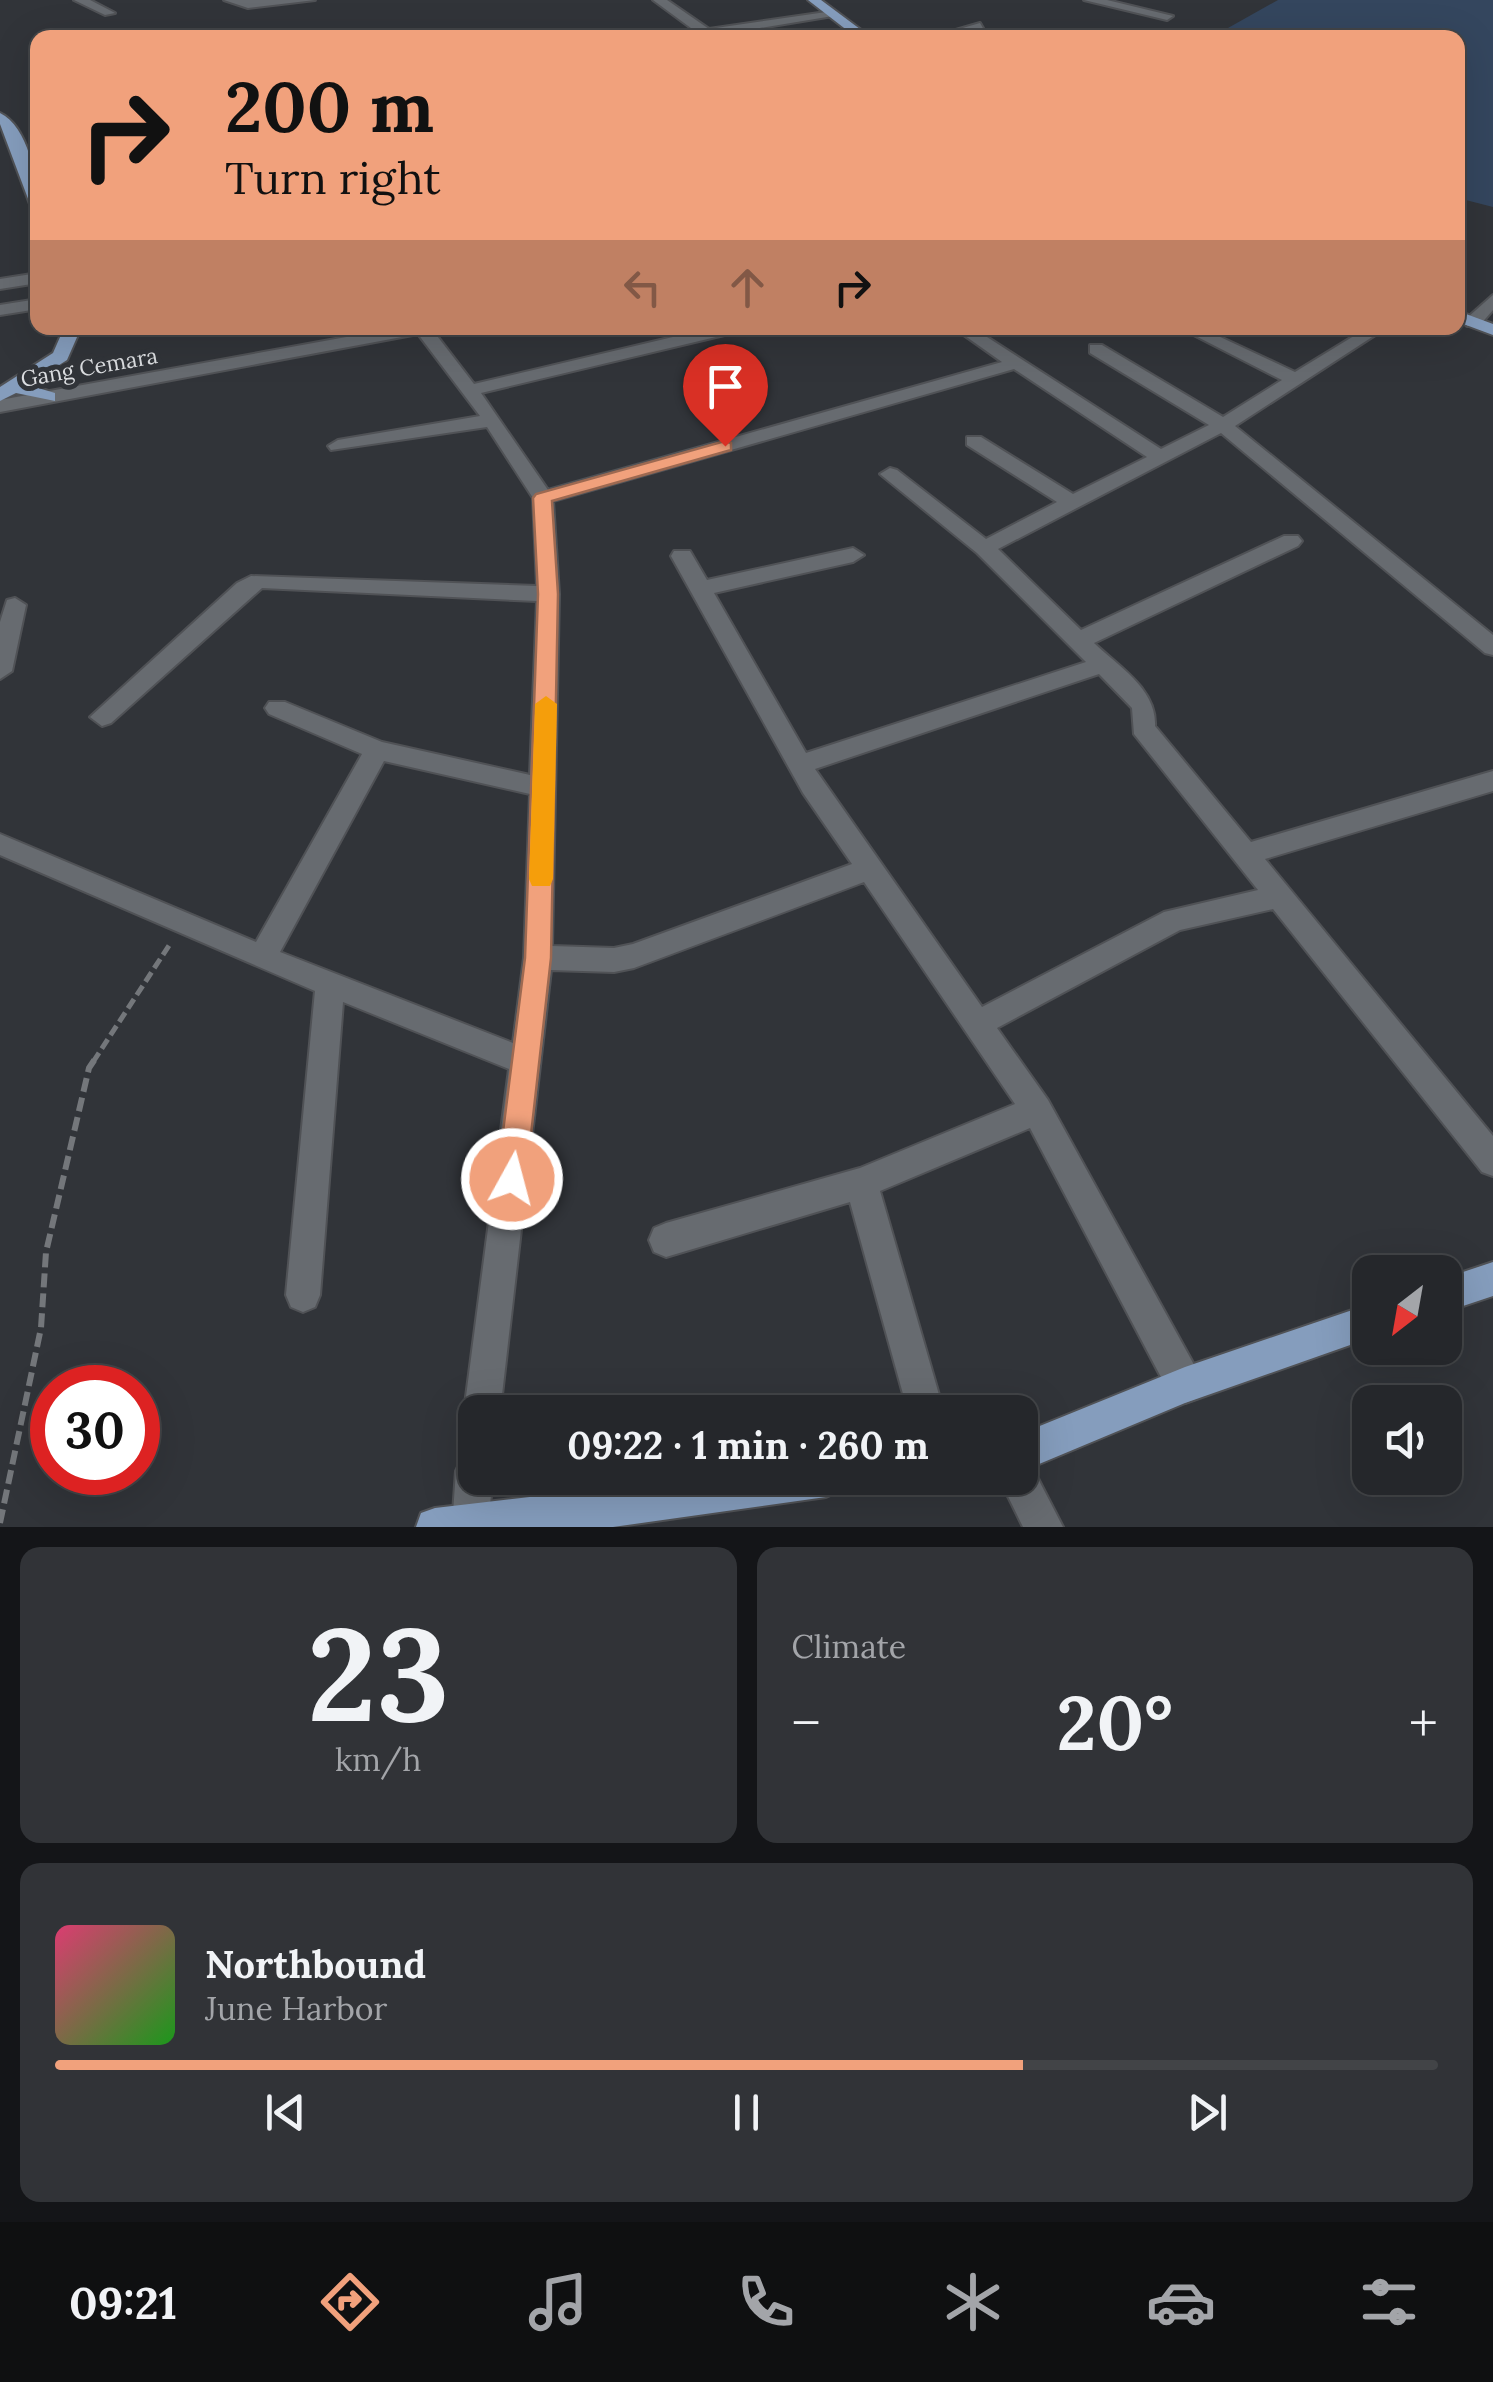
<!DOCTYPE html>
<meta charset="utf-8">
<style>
:root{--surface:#25272b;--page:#313337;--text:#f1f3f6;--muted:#a3a5a9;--line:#424447;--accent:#f1a17c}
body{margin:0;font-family:Lora,serif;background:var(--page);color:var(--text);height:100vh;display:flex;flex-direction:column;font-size:38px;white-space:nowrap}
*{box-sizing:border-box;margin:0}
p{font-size:32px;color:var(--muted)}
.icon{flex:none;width:55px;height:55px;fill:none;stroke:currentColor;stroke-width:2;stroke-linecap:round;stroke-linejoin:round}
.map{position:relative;height:1527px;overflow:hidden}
.drawer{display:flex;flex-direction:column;gap:20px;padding:20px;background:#141518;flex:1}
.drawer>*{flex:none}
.hud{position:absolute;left:30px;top:30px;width:1435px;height:305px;border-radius:20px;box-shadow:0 10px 40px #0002,0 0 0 2px var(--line);background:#f1a17c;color:#111;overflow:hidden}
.needle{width:65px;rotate:211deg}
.tools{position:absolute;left:1352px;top:1255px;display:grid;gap:20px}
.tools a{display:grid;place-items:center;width:110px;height:110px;border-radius:20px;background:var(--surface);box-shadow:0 10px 40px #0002,0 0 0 2px var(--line);font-size:50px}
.speed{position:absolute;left:30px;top:1365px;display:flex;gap:20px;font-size:50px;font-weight:700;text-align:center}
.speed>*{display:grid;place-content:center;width:130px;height:130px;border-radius:50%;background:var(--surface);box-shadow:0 10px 40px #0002,0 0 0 2px var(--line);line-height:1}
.speed .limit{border:15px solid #d22;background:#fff;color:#111}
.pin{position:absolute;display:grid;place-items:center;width:85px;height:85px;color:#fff;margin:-102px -42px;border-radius:50% 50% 50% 0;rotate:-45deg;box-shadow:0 0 10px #0007}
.pin .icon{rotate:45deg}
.me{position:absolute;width:110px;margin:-55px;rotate:7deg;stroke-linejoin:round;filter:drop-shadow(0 0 8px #0008)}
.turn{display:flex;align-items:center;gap:35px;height:210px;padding:0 30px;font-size:45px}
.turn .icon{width:130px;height:130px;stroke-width:2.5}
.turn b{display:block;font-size:70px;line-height:85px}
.lanes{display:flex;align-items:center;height:95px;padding:0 30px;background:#0003;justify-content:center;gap:50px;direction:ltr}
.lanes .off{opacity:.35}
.big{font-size:75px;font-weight:800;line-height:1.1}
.drawer .card{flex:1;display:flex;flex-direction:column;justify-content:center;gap:15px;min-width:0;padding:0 35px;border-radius:20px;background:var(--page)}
.drawer .dial{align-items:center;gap:0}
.dial b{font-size:130px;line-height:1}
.song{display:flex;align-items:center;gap:30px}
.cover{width:120px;height:120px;border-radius:15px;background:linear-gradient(135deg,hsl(340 70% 55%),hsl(120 70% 35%))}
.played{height:10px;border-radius:5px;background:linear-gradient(90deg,var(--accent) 70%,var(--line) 70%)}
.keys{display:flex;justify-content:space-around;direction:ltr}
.heat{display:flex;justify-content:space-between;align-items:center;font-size:55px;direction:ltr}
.drawer .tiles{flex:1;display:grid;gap:20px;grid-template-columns:1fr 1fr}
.card:last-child{grid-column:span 2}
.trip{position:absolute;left:458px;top:1395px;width:580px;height:100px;border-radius:20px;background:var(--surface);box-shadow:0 10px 40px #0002,0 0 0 2px var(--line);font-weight:800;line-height:100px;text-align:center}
.menu{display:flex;height:160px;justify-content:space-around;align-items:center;background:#0f1011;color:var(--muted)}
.menu .icon{width:70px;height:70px}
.menu .active{color:var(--accent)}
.menu b{font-size:45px;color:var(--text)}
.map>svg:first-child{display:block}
.green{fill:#34465e}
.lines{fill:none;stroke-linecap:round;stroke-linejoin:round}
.minor-casing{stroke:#505256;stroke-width:4}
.major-casing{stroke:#505256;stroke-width:4}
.path-far1{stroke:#74777b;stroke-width:5;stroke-dasharray:11 5;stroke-linecap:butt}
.path{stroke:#74777b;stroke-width:6;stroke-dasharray:14 6;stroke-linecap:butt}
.minor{fill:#676b70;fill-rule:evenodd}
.major{fill:#859dbd;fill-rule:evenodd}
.route{fill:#f1a17c;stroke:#9d6951;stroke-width:2.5}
.slow{fill:#f59e0b}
.labels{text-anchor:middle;stroke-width:10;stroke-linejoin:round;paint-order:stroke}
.far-street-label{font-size:22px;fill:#dcdee1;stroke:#313439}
</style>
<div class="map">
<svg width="1493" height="1527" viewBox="0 0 1493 1527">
<rect width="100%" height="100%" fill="#313439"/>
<!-- green -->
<path class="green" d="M1278 0H1493V207L1458 198V38L1212 37Z"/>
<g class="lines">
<!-- minor casing -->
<g class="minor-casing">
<path id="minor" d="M74 0H90L115 13 105 15Z
M224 0H315L248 8Z
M653 0H667L709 29 833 11 839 15 699 38H664L695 31Z
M1084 0H1107L1173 16 1167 20Z
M980 23 984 30 951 38H928Z
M38 273V283L0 289V279Z
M1493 295V310L1479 326H1467V318Z
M38 299V309L0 315V305Z
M396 328H431L474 384 711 328H739L737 332 481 393 548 490 1002 362 954 328H973L1161 449 1209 425 1090 353V345H1102L1223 417 1282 380 1180 328H1201L1295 372 1367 328H1386L1235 426 1493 635V655L1485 653 1221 433 998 549 1081 630 1284 536H1298L1302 541 1298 546 1094 643C1118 666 1157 689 1155 726L1251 842 1493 771V791L1265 859 1493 1136V1176L1482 1172 1273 909 1180 930 997 1028 1048 1100 1198 1372 1203 1385 1198 1398 1185 1403 1172 1398 1030 1128 880 1191 944 1412H908L850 1202 666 1257 654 1252 649 1240 654 1228 666 1223 860 1168 1015 1104 864 882 634 968 614 972 551 970 500 1412H475V1427L469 1425 464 1412 509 1069 343 1002 320 1295 315 1307 303 1312 291 1307 286 1295 315 991 0 855V834L256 942 362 754 269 714 265 708 269 702H285L382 742 530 775 537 601 262 588 111 723 102 726 90 717 237 583 251 576 537 586 533 498 487 427 331 450 328 446 338 440 480 416 418 334 0 412V400ZM1014 369 1147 457 1073 494 981 437H967V445L1057 502 986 539 897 470 890 468 880 474 977 553 1086 662 806 753 714 593 853 562 864 555 853 548 707 580 690 551H674L671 556 803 793 852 864 633 944 614 948 552 946 559 594 553 501ZM1099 674 1132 708 1134 734 1258 890 1164 912 982 1007 815 769ZM384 761 530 794 524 958 513 1043 280 952Z
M15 598 26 605 12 671 0 679V622L7 600Z
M475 1452V1478H493L488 1522 486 1527H452L456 1471 462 1458Z
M1020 1460 1031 1465 1063 1527H1023L999 1478H1020Z"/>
</g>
<!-- major casing -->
<g class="major-casing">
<path id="major" d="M808 0H821L872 38H857Z
M0 113C28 126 38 180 38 208L30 204 0 124Z
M1458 311 1493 324V335L1458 322Z
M64 328H81L67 360 28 385 55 393V401L16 393 0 401V387L53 353Z
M1493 1262V1296L1445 1312V1278Z
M1370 1304V1338L1185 1403 1020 1472V1434L1185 1367Z
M694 1478H845L839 1491 826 1497 613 1527H416L421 1513 435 1508Z"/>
</g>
<!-- path-far1 -->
<path class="path-far1" d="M93 1062 170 944"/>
<!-- path -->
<path class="path" d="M0 1523 41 1328 46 1252 89 1068 95 1059"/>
<!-- minor -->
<use href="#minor" class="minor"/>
<!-- major -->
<use href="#major" class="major"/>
</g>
<!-- route -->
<path class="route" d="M725 441 731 443V450L552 501 558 594 551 958 526 1179 522 1189 512 1193 501 1189 497 1179 525 958 538 594 533 498 536 494Z"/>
<!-- slow -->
<path class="slow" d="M546 696 557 704 553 879 550 886H532L529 879 535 704Z"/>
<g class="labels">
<!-- far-street labels -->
<g class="far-street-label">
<text transform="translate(89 367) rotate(-10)" y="8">Gang Cemara</text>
</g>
</g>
</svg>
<div class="tools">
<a><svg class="needle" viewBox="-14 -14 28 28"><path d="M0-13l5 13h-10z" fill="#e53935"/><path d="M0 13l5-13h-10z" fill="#a3a5a9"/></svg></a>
<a><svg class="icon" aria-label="sound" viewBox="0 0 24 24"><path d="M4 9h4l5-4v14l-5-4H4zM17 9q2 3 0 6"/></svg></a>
</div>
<div class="speed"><div class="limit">30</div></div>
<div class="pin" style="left:725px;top:446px;background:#d93025"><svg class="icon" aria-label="arrive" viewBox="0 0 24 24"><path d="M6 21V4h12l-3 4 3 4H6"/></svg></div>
<svg class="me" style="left:512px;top:1179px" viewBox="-20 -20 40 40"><circle r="17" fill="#f1a17c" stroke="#fff" stroke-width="3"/><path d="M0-11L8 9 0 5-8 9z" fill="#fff"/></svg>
<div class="trip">09:22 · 1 min · 260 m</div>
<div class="hud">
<div class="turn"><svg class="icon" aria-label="right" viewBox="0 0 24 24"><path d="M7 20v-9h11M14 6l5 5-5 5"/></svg><div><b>200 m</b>Turn right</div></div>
<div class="lanes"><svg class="icon off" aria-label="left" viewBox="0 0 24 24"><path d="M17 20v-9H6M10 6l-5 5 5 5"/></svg><svg class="icon off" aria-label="ahead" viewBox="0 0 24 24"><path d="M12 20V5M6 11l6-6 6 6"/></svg><svg class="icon" aria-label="right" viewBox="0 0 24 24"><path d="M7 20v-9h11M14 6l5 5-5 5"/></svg></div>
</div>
</div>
<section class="drawer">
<div class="tiles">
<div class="card dial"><b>23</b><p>km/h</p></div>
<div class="card"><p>Climate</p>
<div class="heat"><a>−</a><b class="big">20°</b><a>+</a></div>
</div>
<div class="card">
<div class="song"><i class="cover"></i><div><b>Northbound</b><p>June Harbor</p></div></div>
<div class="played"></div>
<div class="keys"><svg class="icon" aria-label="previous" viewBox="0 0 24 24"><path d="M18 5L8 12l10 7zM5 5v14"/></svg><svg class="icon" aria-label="pause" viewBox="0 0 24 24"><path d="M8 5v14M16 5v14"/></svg><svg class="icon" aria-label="next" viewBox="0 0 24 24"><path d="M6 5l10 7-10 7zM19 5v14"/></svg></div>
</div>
</div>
</section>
<nav class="menu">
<b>09:21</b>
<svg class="icon active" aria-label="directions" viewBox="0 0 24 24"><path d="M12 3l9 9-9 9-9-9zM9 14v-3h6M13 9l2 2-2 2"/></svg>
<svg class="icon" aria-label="music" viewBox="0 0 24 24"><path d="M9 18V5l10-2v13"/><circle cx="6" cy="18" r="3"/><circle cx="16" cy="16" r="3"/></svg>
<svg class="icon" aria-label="phone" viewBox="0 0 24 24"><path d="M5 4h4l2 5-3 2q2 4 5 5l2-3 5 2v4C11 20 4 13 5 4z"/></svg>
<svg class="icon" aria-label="climate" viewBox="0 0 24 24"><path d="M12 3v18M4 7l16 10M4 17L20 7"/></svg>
<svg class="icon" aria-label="car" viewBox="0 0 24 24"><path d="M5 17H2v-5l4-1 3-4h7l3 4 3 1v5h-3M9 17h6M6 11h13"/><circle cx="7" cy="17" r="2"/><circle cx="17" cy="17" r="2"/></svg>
<svg class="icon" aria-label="filters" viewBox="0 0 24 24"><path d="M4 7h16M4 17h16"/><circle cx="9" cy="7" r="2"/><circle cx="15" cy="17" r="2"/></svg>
</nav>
